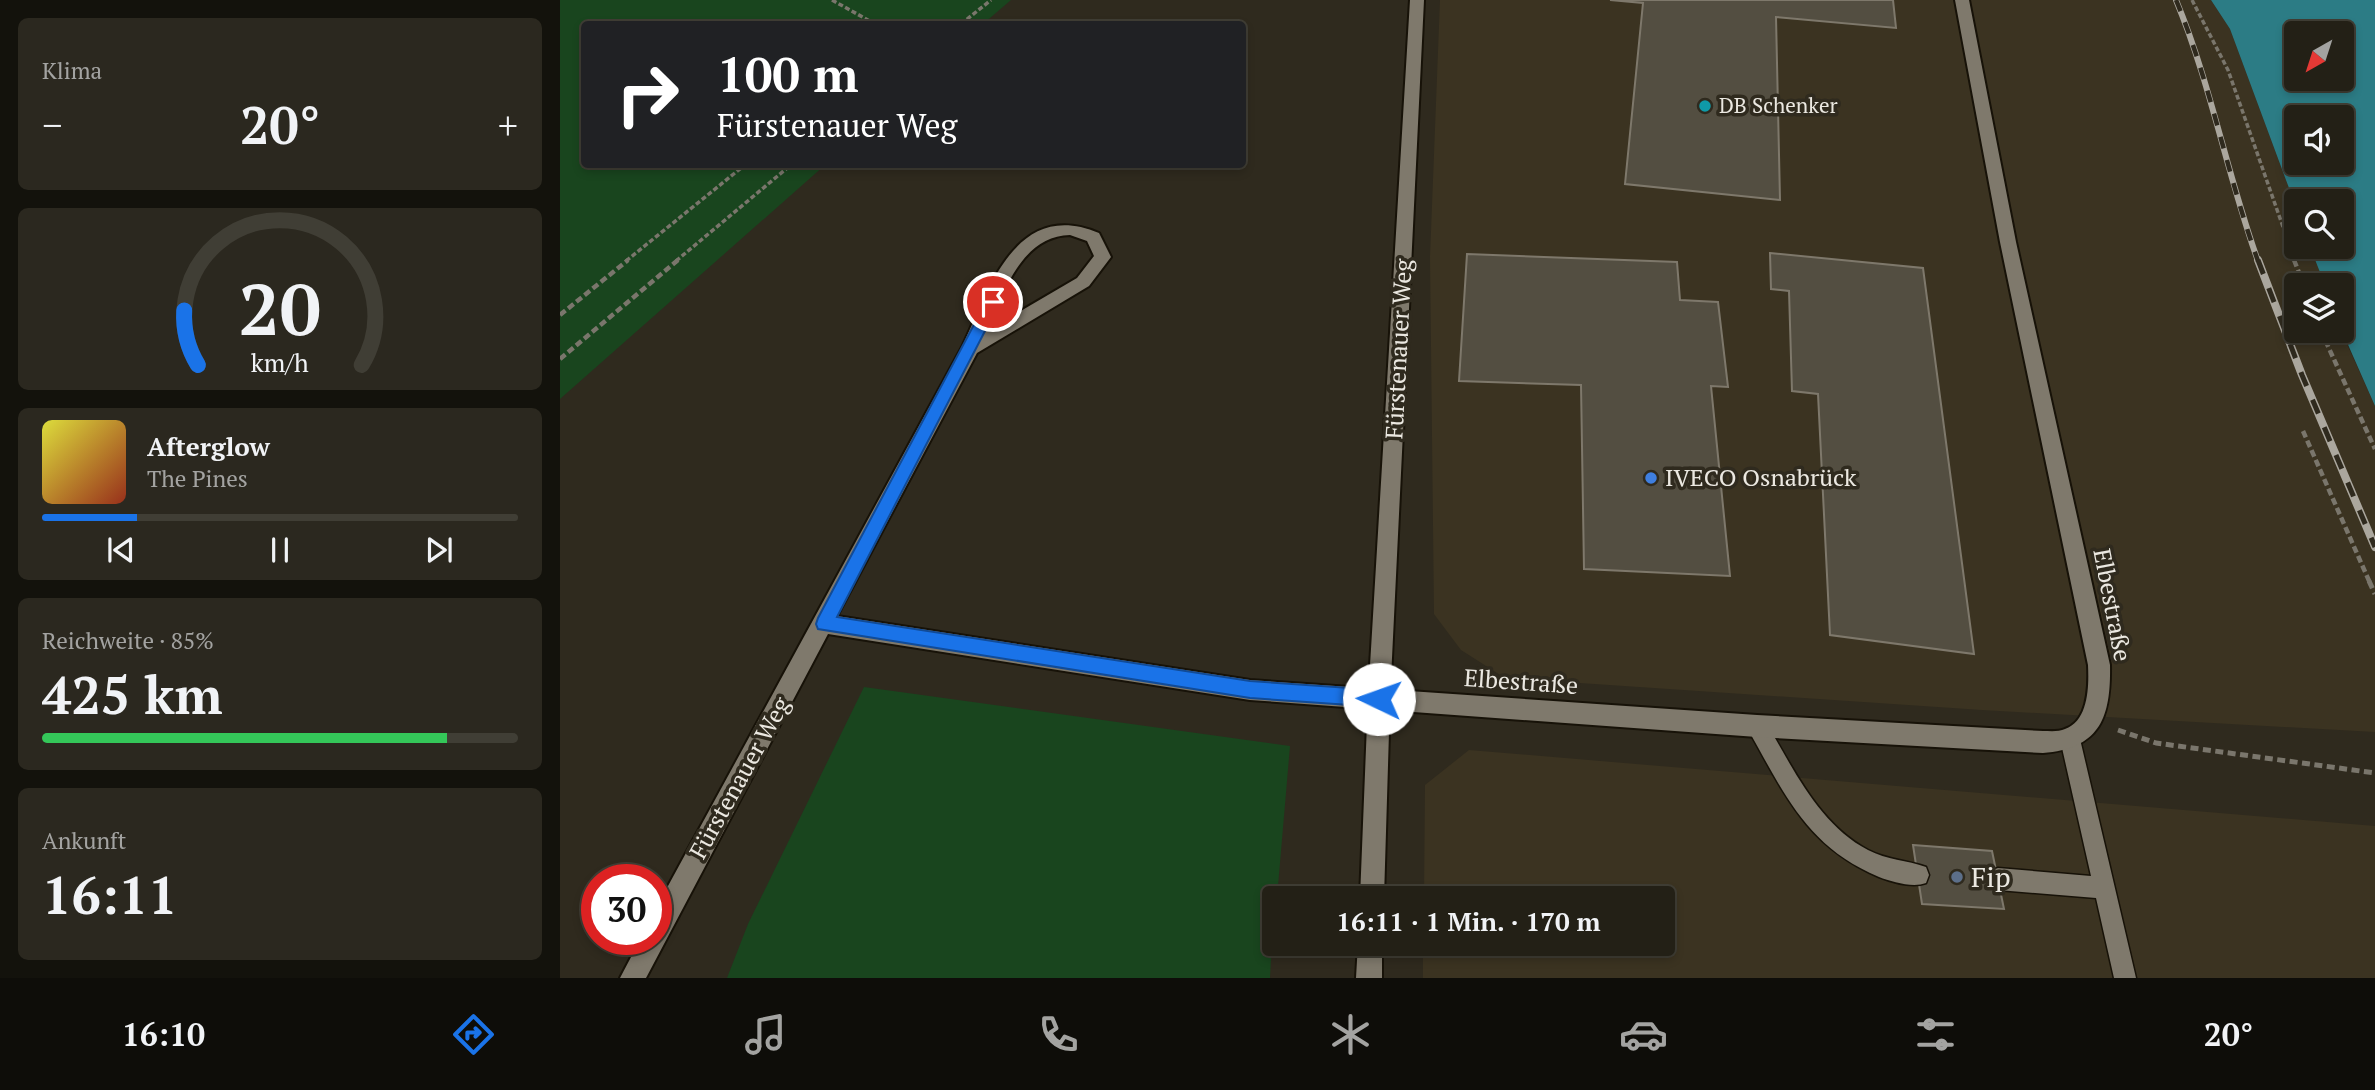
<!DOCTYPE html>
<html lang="de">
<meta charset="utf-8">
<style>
:root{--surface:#232016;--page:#2b281f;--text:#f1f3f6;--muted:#a3a3a1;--line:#403e35;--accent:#1a73e8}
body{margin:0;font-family:"PT Serif",serif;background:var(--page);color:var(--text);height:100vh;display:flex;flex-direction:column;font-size:26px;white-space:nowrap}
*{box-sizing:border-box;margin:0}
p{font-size:23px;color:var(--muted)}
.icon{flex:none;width:38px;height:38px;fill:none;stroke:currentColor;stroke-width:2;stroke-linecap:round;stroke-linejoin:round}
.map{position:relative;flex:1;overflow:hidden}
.side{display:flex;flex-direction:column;gap:18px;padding:18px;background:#13120c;width:560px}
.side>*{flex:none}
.top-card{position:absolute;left:21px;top:21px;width:665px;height:147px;border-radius:7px;box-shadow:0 4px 10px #0003,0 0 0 2px var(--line);background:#202124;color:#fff;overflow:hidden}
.needle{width:46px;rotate:219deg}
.fabs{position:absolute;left:1724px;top:21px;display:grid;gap:14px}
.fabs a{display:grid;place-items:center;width:70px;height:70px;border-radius:7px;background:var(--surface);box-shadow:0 4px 10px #0003,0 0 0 2px var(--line);font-size:35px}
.speed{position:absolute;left:21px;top:864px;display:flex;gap:14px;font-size:35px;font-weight:700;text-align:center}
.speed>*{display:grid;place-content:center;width:91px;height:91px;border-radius:50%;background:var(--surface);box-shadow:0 4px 10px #0003,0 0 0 2px var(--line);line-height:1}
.speed .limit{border:10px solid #d22;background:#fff;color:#111}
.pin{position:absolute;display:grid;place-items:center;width:60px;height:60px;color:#fff;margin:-30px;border:4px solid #fff;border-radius:50%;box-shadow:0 2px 7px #0007}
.me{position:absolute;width:77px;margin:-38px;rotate:273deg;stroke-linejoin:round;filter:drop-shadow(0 0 5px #0008)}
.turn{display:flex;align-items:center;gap:24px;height:147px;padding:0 21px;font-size:32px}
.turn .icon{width:91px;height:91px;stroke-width:2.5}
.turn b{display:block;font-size:49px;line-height:60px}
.big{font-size:52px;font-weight:700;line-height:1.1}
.side .card{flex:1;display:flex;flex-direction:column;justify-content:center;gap:10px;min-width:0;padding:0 24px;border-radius:10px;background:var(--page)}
.side .dial{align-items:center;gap:0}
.dial svg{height:182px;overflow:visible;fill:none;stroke:var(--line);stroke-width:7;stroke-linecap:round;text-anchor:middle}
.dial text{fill:var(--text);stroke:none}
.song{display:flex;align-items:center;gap:21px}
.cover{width:84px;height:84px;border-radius:10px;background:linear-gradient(135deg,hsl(60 70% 55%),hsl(10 70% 35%))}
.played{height:7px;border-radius:4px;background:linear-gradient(90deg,var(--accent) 20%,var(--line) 20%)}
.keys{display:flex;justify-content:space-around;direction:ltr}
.heat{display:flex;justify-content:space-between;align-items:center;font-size:38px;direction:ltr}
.charge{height:10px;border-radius:5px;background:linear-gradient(90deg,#34c759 85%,var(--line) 0)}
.trip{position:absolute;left:702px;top:886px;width:413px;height:70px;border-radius:7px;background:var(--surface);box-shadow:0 4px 10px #0003,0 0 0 2px var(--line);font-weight:700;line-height:70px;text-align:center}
.tab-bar{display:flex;height:112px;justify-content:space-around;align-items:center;background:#0e0d09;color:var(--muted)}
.tab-bar .icon{width:49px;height:49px}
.tab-bar .current{color:var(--accent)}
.tab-bar b{font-size:32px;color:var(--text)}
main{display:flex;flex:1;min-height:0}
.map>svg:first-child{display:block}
.built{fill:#3b3321}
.green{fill:#19451e}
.water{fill:#2c7c85;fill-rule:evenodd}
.building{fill:#534e41;stroke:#7e786b;stroke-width:2}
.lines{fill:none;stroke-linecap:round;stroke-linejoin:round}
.service-casing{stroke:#171208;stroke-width:3}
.minor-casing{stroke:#171208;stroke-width:4}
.tertiary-casing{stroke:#171208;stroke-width:4}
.path-far2{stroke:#7a766c;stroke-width:3.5;stroke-dasharray:5 2.5;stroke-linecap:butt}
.path-far1{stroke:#7a766c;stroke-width:4.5;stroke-dasharray:7 3.5;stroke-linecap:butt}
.path{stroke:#7a766c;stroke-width:5;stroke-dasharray:8 4.5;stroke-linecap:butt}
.service{fill:#7f796c;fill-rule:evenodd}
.minor{fill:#7f796c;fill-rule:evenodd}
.tertiary{fill:#7f796c;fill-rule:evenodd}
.rail-far1-casing{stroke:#aba79e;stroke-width:6}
.rail-casing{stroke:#aba79e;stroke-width:8}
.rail-far1{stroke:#2f2a1e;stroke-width:4.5;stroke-dasharray:12;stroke-linecap:butt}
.rail{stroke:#2f2a1e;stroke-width:5;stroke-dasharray:15;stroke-linecap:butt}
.route{fill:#1a73e8;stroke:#114b97;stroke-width:2}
.culture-dot{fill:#0f9aa8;stroke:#2f2a1e;stroke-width:2.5}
.shop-dot{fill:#3f7fe0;stroke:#2f2a1e;stroke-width:2.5}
.service-dot{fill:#5c6f8a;stroke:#2f2a1e;stroke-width:2.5}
.labels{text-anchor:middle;stroke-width:7;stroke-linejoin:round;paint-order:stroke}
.far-poi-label{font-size:21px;fill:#ebe8e1;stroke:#2f2a1e;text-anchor:start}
.street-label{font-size:24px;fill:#ebe8e1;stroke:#2f2a1e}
.poi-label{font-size:24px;fill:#ebe8e1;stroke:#2f2a1e;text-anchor:start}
.near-poi-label{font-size:28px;fill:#ebe8e1;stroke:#2f2a1e;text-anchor:start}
</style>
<main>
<section class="side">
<div class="card"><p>Klima</p>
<div class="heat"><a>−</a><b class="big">20°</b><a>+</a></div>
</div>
<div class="card dial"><svg viewBox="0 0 100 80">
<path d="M14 69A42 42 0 1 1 86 69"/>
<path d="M14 69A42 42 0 0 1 8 45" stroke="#1a73e8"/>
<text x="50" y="56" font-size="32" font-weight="700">20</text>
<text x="50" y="72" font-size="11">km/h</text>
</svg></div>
<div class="card">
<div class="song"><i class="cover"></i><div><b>Afterglow</b><p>The Pines</p></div></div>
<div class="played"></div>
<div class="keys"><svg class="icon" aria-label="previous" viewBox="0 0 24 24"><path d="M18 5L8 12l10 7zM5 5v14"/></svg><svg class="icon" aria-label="pause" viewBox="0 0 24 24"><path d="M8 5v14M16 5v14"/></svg><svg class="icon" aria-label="next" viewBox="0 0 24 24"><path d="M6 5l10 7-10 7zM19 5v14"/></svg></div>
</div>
<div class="card"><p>Reichweite · 85%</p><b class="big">425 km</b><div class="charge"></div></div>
<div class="card"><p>Ankunft</p><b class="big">16:11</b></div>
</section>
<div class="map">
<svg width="1815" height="978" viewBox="0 0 1815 978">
<rect width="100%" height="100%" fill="#2f2a1e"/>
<!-- built -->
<path class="built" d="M880 0H1651L1670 29 1736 207V247H1750L1765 285H1736V331H1781L1815 406V732L1422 710 945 678 901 650 874 614 870 257Z
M909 750 1815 826V978H863V943H1102V898H864L865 785Z"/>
<!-- green -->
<path class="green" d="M0 0H451L423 24H24V164L265 165 0 399Z
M304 687 730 746 717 898H714L710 978H167L188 924Z"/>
<!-- water -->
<path class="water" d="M1651 0H1815V406L1782 331V285H1765L1750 247H1782V201H1736V207L1670 29ZM1736 33H1782V79H1736ZM1736 117H1782V163H1736Z"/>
<!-- building -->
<path class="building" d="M1050 0H1333L1336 28 1216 17 1220 200 1065 184 1083 3Z
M1210 253 1363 268 1414 654 1270 635 1258 394 1232 391 1229 291 1211 289Z
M907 254 1117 262 1120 300 1158 302 1168 387 1151 386 1170 576 1024 569 1021 385 899 381Z
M1353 845 1432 851 1444 909 1362 904Z"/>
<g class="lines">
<!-- service casing -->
<g class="service-casing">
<path id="service" d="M1197 716 1204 719C1232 766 1258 824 1308 850 1327 860 1347 860 1366 867L1369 875 1366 883C1353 888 1332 882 1319 877 1248 847 1226 797 1190 733L1187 726 1190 719Z
M1510 729 1517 732 1520 739 1576 978H1554L1536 898 1438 890 1430 887 1427 879 1430 871 1438 868 1531 876 1500 739 1503 732Z"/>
</g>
<!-- minor casing -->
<g class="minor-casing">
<path id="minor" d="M1395 0H1409L1456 242 1550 665C1551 718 1540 748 1483 753L1197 737 690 700 268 634 86 978H60L80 940H96V908L402 347C429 289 456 198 539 233L551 257 529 286 417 353 277 616 690 680 1197 715 1483 731C1490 731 1499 732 1505 729 1529 721 1529 685 1528 665L1440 242ZM510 235 527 241 534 256 517 278 428 330C443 292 462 236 510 235Z"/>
</g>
<!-- tertiary casing -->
<g class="tertiary-casing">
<path id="tertiary" d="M850 0H864L830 699 824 898H800L808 699Z
M798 943H822V978H796Z"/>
</g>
<!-- path-far2 -->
<path class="path-far2" d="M272 0 315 24
M1632 0 1668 70 1735 261
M401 24 431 0
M66 261 186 164
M116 261 232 164"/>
<!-- path-far1 -->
<path class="path-far1" d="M1734 260 1744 285
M0 315 68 260
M1761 331 1815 449
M0 359 118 260
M1743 431 1810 583"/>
<!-- path -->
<path class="path" d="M1809 581 1815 594
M1558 730 1596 743 1815 773"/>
<!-- service -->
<use href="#service" class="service"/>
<!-- minor -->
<use href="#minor" class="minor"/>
<!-- tertiary -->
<use href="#tertiary" class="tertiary"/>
<!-- rail-far1 casing -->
<g class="rail-far1-casing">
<path id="rail-far1" d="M1616 0C1651 84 1667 175 1698 261"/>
</g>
<!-- rail casing -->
<g class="rail-casing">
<path id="rail" d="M1698 260 1742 375 1815 547"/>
</g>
<!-- rail-far1 -->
<use href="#rail-far1" class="rail-far1"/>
<!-- rail -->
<use href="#rail" class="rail"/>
</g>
<!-- route -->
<path class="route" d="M433 297 440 302 277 617 690 681 819 690 826 692 828 699 826 705 819 707 690 698 258 629 256 624 258 618 426 302Z"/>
<!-- markers -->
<circle class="culture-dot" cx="1145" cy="106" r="7"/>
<circle class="shop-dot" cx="1091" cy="478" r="7"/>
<circle class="service-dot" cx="1397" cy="877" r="7"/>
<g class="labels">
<!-- far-poi labels -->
<g class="far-poi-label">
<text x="1159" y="113">DB Schenker</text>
</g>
<!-- street labels -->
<g class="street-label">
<text transform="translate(839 349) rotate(-87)" y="8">Fürstenauer Weg</text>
<text transform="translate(1552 605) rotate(79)" y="8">Elbestraße</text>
<text transform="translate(961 682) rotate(4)" y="8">Elbestraße</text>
<text transform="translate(180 778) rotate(-61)" y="8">Fürstenauer Weg</text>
</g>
<!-- poi labels -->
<g class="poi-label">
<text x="1105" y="486">IVECO Osnabrück</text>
</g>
<!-- near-poi labels -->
<g class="near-poi-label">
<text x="1411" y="887">Fip</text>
</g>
</g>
</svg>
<div class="fabs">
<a><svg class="needle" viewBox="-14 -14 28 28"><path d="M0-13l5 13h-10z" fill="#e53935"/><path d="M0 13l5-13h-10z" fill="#a3a3a1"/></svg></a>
<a><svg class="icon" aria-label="sound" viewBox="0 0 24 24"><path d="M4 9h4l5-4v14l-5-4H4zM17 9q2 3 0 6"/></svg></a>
<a><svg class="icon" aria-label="search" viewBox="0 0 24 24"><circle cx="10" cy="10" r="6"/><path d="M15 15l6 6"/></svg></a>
<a><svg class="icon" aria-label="layers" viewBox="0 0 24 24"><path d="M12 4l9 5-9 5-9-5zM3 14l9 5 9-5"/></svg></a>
</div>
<div class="speed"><div class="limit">30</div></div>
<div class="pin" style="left:433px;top:302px;background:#d93025"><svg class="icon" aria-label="arrive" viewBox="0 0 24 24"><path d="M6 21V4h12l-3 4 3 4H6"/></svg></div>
<svg class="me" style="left:819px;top:699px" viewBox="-20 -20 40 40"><circle r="19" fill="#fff"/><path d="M0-13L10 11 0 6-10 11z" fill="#1a73e8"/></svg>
<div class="trip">16:11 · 1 Min. · 170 m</div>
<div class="top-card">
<div class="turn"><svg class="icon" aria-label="right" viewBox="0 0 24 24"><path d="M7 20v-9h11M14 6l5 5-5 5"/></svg><div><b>100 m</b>Fürstenauer Weg</div></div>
</div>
</div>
</main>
<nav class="tab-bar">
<b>16:10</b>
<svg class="icon current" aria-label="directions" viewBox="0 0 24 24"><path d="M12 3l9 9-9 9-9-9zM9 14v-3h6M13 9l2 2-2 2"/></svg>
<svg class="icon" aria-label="music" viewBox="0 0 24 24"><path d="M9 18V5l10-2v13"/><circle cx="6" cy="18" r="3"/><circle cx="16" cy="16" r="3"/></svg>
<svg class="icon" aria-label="phone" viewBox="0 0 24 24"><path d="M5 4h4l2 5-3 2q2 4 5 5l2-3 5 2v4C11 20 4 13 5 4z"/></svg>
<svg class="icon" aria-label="climate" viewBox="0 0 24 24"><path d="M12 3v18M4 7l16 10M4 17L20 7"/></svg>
<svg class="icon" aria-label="car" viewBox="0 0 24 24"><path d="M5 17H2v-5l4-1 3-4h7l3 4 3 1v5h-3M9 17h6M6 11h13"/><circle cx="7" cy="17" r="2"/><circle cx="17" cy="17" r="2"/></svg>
<svg class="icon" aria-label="filters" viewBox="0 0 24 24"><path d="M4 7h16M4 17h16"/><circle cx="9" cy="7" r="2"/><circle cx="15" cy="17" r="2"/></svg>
<b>20°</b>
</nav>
